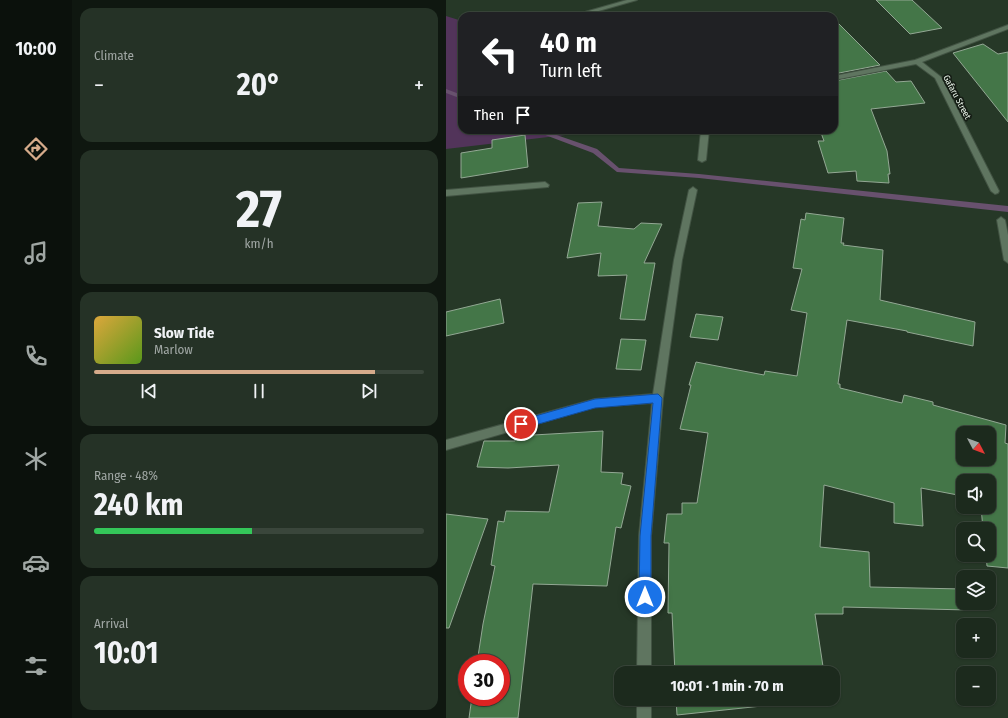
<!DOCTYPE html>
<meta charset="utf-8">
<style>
:root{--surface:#1c2a1d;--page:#253226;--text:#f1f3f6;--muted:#a0a7a4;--line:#3a463b;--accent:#d6ab8b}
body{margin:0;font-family:"Fira Sans Condensed",sans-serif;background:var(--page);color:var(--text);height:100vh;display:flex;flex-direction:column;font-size:15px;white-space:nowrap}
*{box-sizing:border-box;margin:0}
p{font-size:13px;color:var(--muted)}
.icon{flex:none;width:22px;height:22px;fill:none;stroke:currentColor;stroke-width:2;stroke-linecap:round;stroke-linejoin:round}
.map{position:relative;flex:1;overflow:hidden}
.panel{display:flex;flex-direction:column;gap:8px;padding:8px;background:#0f1710;width:374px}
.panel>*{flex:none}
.top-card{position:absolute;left:12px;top:12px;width:380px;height:122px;border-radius:12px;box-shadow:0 1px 3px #0004,0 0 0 1px var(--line);background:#202124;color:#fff;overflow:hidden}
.needle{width:26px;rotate:131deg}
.tools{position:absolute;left:510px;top:426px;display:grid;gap:8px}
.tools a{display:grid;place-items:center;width:40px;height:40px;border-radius:8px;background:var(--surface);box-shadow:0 1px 3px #0004,0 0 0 1px var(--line);font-size:20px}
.speed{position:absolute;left:12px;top:654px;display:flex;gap:8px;font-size:20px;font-weight:700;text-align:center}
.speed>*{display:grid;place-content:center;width:52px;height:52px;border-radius:50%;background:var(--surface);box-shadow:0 1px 3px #0004,0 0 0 1px var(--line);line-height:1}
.speed .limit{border:6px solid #d22;background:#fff;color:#111}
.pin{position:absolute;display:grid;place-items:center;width:34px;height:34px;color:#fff;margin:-17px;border:2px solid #fff;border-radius:50%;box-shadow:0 1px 4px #0007}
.me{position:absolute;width:44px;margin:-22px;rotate:0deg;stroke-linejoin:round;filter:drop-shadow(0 0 3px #0008)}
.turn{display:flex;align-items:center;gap:14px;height:84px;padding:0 16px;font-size:18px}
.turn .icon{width:52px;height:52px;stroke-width:2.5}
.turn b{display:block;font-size:28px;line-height:34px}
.then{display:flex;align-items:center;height:38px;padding:0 16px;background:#0003;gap:8px;font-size:15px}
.big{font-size:30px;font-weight:700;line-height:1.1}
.panel .widget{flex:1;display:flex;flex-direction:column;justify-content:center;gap:6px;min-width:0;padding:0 14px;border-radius:12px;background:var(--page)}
.panel .dial{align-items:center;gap:0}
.dial b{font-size:52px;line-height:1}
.song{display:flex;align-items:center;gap:12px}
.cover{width:48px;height:48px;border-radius:6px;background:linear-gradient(135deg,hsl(40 70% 55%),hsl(90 70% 35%))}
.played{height:4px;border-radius:2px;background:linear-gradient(90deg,var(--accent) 85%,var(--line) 85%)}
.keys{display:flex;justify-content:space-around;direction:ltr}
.heat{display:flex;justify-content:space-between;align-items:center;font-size:22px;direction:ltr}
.charge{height:6px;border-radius:3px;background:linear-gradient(90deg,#34c759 48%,var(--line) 0)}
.trip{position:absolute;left:168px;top:666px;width:226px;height:40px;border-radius:12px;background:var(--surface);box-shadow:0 1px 3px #0004,0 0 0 1px var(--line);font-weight:700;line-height:40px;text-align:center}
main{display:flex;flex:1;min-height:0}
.tab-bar{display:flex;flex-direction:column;width:72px;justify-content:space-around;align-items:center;background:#0b110c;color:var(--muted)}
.tab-bar .icon{width:28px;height:28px}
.tab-bar .active{color:var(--accent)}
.tab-bar b{font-size:18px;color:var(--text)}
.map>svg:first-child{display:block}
.green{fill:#52345a}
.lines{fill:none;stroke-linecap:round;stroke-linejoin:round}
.stream{fill:#68516e;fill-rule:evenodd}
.building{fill:#447648;stroke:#93a894;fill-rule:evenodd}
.minor-casing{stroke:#425343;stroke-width:2}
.minor{fill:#5f7560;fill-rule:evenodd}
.route{fill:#1a73e8;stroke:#114b97}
.labels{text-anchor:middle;stroke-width:3.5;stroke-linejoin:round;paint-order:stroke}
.far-street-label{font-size:9px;fill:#ecf7ec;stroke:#151d15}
</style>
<main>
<nav class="tab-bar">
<b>10:00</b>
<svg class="icon active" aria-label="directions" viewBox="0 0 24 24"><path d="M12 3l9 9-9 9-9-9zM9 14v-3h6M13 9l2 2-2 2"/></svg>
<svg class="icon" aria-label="music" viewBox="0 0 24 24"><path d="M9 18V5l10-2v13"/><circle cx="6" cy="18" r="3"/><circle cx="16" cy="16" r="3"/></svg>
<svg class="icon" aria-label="phone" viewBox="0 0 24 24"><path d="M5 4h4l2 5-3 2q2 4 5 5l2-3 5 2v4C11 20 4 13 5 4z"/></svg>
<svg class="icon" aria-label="climate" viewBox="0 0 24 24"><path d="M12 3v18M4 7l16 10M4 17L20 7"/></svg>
<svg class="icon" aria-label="car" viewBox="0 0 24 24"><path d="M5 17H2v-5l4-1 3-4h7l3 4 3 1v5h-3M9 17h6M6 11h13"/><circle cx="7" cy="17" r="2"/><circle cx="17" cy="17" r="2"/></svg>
<svg class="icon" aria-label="filters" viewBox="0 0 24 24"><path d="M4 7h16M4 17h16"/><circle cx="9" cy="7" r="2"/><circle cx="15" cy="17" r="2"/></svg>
</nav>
<section class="panel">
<div class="widget"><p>Climate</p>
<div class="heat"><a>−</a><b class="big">20°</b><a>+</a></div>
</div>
<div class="widget dial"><b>27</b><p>km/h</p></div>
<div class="widget">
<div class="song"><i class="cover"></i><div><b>Slow Tide</b><p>Marlow</p></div></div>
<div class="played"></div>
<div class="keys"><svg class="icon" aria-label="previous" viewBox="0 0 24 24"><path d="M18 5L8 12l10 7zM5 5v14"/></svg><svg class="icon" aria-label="pause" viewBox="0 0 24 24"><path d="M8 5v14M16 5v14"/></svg><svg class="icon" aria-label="next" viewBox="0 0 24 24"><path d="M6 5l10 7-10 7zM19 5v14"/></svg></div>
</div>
<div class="widget"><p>Range · 48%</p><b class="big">240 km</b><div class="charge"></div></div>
<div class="widget"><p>Arrival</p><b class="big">10:01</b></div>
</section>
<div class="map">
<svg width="562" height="718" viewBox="0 0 562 718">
<rect width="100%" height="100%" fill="#263827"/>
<!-- green -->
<path class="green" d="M0 16 16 21V130H162L0 149Z"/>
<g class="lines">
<!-- stream -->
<path class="stream" d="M0 89 16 95V99L0 93Z
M86 130H96L151 149 173 168 253 174 562 206V212L253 178 171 172 147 153Z"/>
</g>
<!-- building -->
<path class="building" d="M430 0H466L496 28 464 34Z
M388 19 434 65 388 74Z
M537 44 552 54 562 52V122L507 53Z
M440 71 450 82 465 81 479 103 425 109 441 151 444 174H442L443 183 411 181 410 171 382 173 372 141H378L374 130H388V81Z
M79 135 82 167 15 178V153L46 148V140Z
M156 202 152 226 188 229 195 223 216 224 198 263H209L199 320 174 319 181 275 152 276 155 253 121 258 132 203Z
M360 213 398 218 395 243H398L397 245 437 250 434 300 529 322 527 346 461 332V331L401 320 392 384H394V388L456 403 458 395 487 402V405L560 425 559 443 562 444V568L541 566 540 555H543V529H537L535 507H543V481H517V496L475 488 477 526 448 523V503L378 485 374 547 423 552 424 587 517 589V603H521L522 610 397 607V614H369L378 673H229L226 613H222L223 543H218L221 514H236V503H251L262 433 234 429 245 385H243L250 362 318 375 319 371 351 376 361 313 345 310 356 269 347 268 355 219 359 220ZM517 433H543V459H517Z
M54 299 58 323 0 336V312Z
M250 314 277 317 272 340 244 337Z
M175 339 200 340 195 370 170 369Z
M157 431 155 472 177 473 175 484 185 486 175 528 170 527 161 586 87 584 72 718H23L26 697H55V663H31L37 624 49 566 45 565 52 521 58 522 60 511 103 512 113 465 62 468 31 467 38 441H69L70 436Z
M0 514 42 519 3 628H0Z
M230 699H382L231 715Z"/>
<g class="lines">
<!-- minor casing -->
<g class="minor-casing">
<path id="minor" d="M181 0H191L135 16 132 14Z
M562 25V29L476 62 495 77 553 191 552 193 549 194 545 191 489 78 470 64 388 80V76L469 60Z
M255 130H263L260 160 256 162 252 160Z
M99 182 103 185 102 187 0 196V190Z
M247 187 251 190 236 260 217 398 205 536V673H191L193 536 206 403 149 407 0 450V440L149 399 207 394 228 260 243 190Z
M555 217 559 220 562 235V263L558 260 551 220Z
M191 699H205V718H191Z"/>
</g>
<!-- minor -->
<use href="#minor" class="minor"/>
</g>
<!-- route -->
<path class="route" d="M212 394 216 398 205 536V597L203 601 199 603 195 601 193 597 194 536 207 403 149 408 75 429 70 424 75 420 149 399Z"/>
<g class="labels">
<!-- far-street labels -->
<g class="far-street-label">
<text transform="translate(511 97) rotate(62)" y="3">Gafaru Street</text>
</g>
</g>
</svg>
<div class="tools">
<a><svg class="needle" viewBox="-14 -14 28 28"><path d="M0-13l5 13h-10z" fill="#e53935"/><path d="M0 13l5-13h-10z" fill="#a0a7a4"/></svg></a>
<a><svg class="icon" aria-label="sound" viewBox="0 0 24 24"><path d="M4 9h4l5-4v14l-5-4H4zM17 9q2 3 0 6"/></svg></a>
<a><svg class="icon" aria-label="search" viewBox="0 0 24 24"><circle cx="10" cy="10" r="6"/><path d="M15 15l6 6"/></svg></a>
<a><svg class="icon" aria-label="layers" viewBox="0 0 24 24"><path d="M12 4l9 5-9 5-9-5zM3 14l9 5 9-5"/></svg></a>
<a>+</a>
<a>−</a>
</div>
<div class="speed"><div class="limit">30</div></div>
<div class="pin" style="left:75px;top:424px;background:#d93025"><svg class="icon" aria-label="arrive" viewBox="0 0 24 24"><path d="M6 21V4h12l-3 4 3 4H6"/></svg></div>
<svg class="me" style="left:199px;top:597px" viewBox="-20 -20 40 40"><circle r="17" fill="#1a73e8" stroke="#fff" stroke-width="3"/><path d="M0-11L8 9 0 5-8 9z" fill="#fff"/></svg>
<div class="trip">10:01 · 1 min · 70 m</div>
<div class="top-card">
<div class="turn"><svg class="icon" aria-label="left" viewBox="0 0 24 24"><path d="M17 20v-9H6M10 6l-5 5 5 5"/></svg><div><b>40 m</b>Turn left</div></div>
<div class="then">Then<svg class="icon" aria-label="arrive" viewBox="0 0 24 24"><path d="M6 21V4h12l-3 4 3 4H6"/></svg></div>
</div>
</div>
</main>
